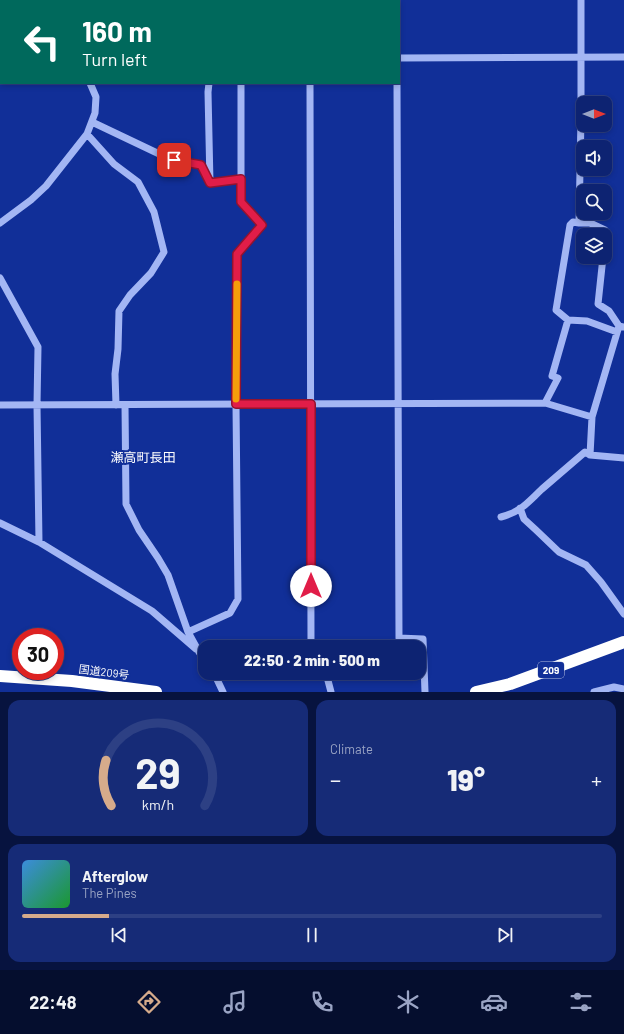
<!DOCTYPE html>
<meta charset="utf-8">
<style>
:root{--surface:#0d2372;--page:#162b77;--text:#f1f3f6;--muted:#9aa4c4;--line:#2d4084;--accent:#d6ab8b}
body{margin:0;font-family:Barlow,"Noto Sans JP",sans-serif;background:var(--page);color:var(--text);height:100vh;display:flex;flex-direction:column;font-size:15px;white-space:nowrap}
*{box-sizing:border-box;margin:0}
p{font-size:13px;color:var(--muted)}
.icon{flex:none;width:22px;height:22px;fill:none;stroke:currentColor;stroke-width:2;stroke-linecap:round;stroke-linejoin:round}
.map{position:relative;height:692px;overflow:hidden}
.sheet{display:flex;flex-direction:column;gap:8px;padding:8px;background:#07133f;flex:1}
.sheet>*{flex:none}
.hud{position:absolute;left:0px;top:0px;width:400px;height:84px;box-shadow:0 2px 6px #0003,0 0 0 1px var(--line);background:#00695c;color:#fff;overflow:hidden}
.needle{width:26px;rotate:90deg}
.fabs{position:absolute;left:576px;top:96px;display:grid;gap:8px}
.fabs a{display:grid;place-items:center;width:36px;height:36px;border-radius:8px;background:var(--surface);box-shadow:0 2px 6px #0003,0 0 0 1px var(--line);font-size:20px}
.speed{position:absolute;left:12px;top:628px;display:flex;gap:8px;font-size:20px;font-weight:700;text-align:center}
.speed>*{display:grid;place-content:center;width:52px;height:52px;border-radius:50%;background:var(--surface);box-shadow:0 2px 6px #0003,0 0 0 1px var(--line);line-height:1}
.speed .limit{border:6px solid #d22;background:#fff;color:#111}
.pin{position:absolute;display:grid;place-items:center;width:34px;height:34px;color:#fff;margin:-17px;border-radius:8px;box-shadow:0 2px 6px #0006}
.me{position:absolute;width:44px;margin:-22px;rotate:0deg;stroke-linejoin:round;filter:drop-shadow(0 0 3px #0008)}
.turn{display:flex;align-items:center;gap:14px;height:84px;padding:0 16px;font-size:18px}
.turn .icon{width:52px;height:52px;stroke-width:2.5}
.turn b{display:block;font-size:28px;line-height:34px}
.big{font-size:30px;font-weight:800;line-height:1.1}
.sheet .tile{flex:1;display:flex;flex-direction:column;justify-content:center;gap:6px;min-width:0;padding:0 14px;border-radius:12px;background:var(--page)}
.sheet .dial{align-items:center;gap:0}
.dial svg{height:104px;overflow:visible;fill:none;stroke:var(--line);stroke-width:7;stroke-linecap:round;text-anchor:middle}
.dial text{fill:var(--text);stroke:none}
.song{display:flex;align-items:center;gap:12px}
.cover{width:48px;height:48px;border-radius:6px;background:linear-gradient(135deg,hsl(210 70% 55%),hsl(130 70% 35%))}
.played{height:4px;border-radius:2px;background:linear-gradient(90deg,var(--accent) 15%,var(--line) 15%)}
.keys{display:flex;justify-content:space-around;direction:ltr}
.heat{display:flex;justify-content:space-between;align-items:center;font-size:22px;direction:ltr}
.sheet .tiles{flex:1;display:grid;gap:8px;grid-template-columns:1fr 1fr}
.tile:last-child{grid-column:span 2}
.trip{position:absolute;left:198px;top:640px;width:228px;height:40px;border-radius:12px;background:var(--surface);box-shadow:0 2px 6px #0003,0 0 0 1px var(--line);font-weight:800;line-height:40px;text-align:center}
.tabs{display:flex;height:64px;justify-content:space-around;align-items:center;background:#050e2e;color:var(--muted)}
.tabs .icon{width:28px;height:28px}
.tabs .selected{color:var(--accent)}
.tabs b{font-size:18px;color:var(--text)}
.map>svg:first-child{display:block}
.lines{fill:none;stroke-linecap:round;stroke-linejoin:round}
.minor{stroke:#a3b6f4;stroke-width:7}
.highway{stroke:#fff;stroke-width:12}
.route-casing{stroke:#92132f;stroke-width:10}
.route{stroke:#e11d48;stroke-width:7}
.slow{stroke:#f59e0b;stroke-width:7}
.labels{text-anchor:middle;stroke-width:4;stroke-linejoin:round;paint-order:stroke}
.shield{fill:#112f98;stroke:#b8c1e0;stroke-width:1}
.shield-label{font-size:10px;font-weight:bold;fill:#fff}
.street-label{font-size:11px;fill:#fff;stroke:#112f98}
.quarter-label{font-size:13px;fill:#fff;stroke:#112f98}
</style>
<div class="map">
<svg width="624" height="692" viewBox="0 0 624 692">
<rect width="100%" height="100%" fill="#112f98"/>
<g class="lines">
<!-- minor -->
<path class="minor" d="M54 0 55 1
M211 0V1
M310 0V1
M397 0V1
M581 0V117L579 223 573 222 570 225 556 310 568 320 587 321 617 332
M143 1V0
M399 58 624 57
M310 83 311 647
M397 83 399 638 423 639 425 692
M92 122 174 161 201 165 209 181
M87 134 114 164 138 182 154 212 164 252 151 273 130 295 119 311 118 349 115 374 116 405
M241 179V83
M0 223 31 200 46 186 87 134 95 113 96 97 90 83
M579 223H590L605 230V235
M603 257 598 304 609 311 619 326 624 327
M0 278 38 347 37 405 39 542
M545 403 558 378 552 376 568 320
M0 405 545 403 592 417
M125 405 126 504 139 530 158 558 168 575 188 632 199 652 205 661
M590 455 592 417 619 326
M520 508 524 519 536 530 559 552 586 565 601 582 624 614
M501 517C521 512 528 502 542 489 556 477 571 464 585 452L590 455 624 458
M0 523 39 542 152 611 196 649
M188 632 230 613 238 599 236 405 237 254 262 225 241 202V179L210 183 208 92 209 83
M214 673 223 692
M326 673 331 692
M594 692 614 687 624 689"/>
<!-- highway -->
<path class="highway" d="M0 676 72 681 156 692
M476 692 510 684 624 642"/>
</g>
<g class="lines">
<!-- route casing -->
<g class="route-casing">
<path id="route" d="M174 160 201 165 210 183 241 179V202L262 225 237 254 236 404H311V586"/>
</g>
<!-- route -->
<use href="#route" class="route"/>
<!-- slow -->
<path class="slow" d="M236 399 237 284"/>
</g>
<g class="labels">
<!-- shield labels -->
<rect class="shield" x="538" y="662" width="26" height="16" rx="3"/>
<g class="shield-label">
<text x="551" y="674">209</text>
</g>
<!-- street labels -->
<g class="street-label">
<text transform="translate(104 672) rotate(7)" y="4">国道209号</text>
</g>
<!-- quarter labels -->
<g class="quarter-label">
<text x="143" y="462">瀬高町長田</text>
</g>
</g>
</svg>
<div class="fabs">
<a><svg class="needle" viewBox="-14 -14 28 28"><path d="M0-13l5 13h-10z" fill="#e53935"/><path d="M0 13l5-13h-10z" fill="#9aa4c4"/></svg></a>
<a><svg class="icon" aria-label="sound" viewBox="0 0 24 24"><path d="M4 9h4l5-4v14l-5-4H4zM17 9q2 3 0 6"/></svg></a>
<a><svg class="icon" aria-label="search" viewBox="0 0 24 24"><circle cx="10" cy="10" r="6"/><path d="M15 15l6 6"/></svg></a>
<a><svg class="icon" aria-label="layers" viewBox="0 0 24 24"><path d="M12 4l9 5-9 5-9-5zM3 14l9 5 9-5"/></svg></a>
</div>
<div class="speed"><div class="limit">30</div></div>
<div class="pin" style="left:174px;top:160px;background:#d93025"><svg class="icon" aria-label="arrive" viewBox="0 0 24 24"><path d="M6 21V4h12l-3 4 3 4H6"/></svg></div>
<svg class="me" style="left:311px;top:586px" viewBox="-20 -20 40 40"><circle r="19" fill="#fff"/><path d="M0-13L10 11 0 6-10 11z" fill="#e11d48"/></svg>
<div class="trip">22:50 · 2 min · 500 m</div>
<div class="hud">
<div class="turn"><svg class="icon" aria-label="left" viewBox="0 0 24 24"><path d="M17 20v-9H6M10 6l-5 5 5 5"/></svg><div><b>160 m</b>Turn left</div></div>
</div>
</div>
<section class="sheet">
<div class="tiles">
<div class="tile dial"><svg viewBox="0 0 100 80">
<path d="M14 69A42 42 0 1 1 86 69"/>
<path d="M14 69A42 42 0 0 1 10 34" stroke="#d6ab8b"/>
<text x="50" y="56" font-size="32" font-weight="700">29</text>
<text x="50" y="72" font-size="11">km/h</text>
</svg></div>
<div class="tile"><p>Climate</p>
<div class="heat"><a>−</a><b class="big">19°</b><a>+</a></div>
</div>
<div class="tile">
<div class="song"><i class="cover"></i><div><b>Afterglow</b><p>The Pines</p></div></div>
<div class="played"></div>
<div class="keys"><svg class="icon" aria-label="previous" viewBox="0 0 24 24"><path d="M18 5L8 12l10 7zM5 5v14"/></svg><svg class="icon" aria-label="pause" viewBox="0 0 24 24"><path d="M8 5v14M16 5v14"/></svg><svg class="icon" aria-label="next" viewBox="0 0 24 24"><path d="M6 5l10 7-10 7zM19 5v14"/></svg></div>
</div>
</div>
</section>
<nav class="tabs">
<b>22:48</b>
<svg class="icon selected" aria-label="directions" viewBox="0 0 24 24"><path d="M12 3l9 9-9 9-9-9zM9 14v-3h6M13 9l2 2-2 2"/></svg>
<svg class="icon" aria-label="music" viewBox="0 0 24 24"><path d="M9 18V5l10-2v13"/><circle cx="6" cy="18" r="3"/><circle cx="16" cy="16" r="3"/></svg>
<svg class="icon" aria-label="phone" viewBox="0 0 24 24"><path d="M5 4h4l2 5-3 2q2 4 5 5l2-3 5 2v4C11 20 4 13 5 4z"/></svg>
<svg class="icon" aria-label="climate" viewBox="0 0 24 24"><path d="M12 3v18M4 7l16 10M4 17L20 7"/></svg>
<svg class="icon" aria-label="car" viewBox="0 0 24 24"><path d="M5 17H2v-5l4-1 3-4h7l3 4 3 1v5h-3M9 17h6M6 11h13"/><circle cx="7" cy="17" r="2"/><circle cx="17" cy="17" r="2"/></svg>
<svg class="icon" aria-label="filters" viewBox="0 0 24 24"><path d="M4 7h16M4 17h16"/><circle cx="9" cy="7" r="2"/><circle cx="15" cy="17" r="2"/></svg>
</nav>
